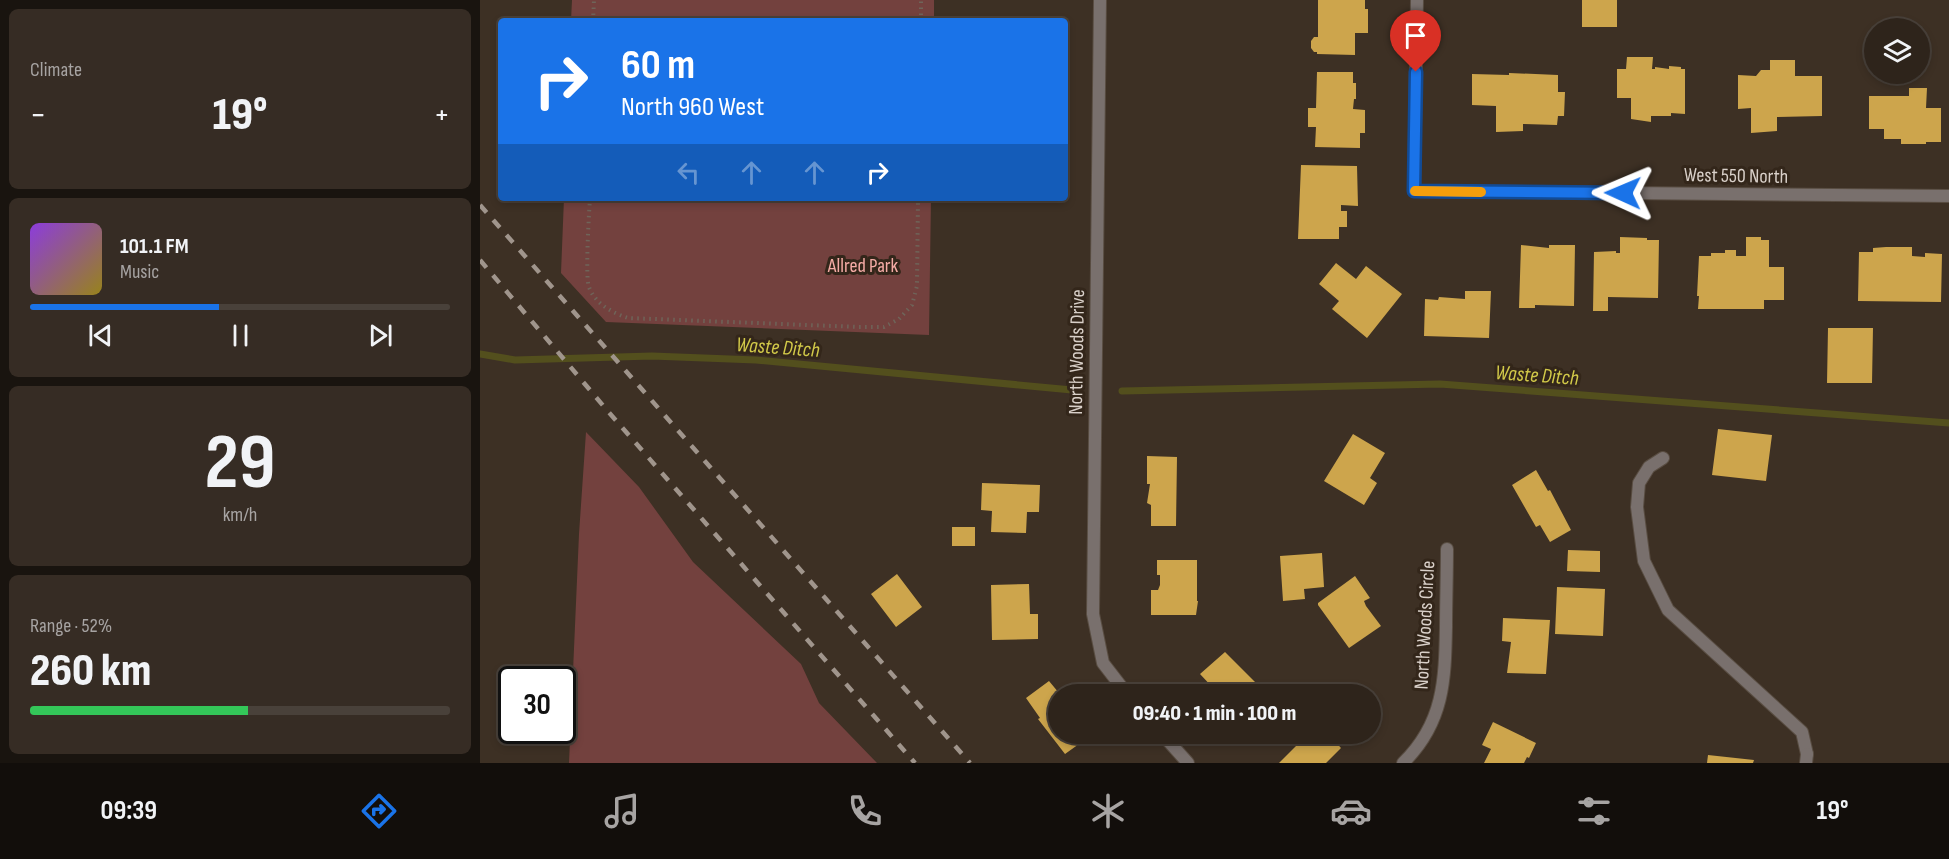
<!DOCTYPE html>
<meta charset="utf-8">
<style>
:root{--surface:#2e241b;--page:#362c24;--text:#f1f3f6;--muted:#a7a4a3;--line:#49413a;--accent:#1a73e8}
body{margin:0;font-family:"Sofia Sans Condensed",sans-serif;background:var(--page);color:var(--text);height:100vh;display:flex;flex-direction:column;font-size:22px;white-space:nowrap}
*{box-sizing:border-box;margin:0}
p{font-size:20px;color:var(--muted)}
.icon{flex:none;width:33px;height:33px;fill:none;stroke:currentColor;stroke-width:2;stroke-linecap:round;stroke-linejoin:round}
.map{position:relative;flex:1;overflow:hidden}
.panel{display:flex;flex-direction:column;gap:9px;padding:9px;background:#19140f;width:480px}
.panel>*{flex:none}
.guide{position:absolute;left:18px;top:18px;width:570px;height:183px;border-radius:6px;box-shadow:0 3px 9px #0003,0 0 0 2px var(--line);background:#1a73e8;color:#fff;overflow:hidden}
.fabs{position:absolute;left:1384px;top:18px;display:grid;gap:12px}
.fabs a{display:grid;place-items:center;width:66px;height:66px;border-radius:50%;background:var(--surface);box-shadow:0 3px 9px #0003,0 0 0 2px var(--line);font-size:30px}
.speed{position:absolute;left:18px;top:666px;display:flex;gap:12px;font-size:30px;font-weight:700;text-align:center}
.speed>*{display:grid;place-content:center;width:78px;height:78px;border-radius:50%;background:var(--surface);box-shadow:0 3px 9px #0003,0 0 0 2px var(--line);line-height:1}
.speed .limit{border:3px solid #111;border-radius:9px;background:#fff;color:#111}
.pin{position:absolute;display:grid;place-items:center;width:51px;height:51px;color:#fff;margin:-62px -26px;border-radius:50% 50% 50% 0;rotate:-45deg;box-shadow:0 0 6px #0007}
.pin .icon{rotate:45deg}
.me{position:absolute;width:66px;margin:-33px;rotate:271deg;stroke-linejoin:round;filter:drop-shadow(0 0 4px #0008)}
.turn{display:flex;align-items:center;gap:21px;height:126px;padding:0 24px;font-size:27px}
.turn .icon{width:78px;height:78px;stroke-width:2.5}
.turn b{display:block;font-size:42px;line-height:51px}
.lanes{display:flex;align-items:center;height:57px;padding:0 24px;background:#0003;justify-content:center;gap:30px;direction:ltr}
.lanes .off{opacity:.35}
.big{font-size:45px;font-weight:800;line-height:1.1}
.panel .card{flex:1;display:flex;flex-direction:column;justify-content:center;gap:9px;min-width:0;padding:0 21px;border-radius:9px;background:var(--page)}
.panel .dial{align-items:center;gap:0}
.dial b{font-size:78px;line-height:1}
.song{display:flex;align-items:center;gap:18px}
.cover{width:72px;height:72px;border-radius:9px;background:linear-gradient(135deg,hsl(270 70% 55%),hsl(50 70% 35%))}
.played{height:6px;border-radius:3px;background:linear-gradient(90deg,var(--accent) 45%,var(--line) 45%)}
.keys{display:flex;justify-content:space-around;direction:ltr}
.heat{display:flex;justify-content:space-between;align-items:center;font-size:33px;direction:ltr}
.charge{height:9px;border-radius:4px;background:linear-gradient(90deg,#34c759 52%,var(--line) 0)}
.trip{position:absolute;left:568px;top:684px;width:333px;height:60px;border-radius:30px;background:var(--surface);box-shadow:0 3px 9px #0003,0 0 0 2px var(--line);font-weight:800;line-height:60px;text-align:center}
.tabs{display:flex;height:96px;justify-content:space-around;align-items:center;background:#120e0b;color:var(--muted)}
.tabs .icon{width:42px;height:42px}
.tabs .on{color:var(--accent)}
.tabs b{font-size:27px;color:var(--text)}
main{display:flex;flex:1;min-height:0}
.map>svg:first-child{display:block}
.green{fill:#73413e}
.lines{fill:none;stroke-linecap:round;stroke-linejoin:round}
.stream{stroke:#534f1d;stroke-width:7}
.building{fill:#cda54c}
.lane-casing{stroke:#594d42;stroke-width:14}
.street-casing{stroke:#594d42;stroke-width:14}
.path{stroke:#6f6459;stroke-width:4;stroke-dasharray:1.5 4.5;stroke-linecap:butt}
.lane{stroke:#79706d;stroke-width:12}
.street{stroke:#79706d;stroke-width:12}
.rail{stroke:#a0958c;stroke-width:4.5;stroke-dasharray:10 10;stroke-linecap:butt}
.route-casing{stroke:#114b97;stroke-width:15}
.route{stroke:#1a73e8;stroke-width:10}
.slow{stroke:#f59e0b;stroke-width:10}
.labels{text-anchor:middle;stroke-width:6;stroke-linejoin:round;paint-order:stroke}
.street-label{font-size:20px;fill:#d9d0c9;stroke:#33261a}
.park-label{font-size:20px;fill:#f6aca6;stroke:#33261a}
.water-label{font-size:21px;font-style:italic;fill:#d2c949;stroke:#33261a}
</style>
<main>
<section class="panel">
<div class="card"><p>Climate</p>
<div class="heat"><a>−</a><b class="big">19°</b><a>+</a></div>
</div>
<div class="card">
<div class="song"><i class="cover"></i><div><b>101.1 FM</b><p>Music</p></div></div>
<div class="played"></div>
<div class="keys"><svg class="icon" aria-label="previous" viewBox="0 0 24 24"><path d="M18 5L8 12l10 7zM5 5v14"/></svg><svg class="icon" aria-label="pause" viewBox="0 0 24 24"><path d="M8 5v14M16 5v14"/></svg><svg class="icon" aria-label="next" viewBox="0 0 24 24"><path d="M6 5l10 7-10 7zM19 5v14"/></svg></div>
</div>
<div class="card dial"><b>29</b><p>km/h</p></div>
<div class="card"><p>Range · 52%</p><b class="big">260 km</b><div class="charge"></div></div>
</section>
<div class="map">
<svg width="1469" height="763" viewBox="0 0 1469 763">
<rect width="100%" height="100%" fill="#3d3024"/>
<!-- green -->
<path class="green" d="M92 0H454V21H91Z
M84 198H451L449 335 126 322 81 273Z
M106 432 159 487 213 562 321 664 339 703 397 763H89L99 534Z"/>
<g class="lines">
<!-- stream -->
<path class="stream" d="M0 354 35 360 172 356 276 360 592 390
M642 391 960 384 1469 423"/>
</g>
<!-- building -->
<path class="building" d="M838 0H885V9H888V33H875V55L837 54V52H834L831 48V41L834 37H838Z
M1102 0H1137V27H1102Z
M1147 57H1173L1172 69H1175V67L1189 69V66L1201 67V69H1205V114L1191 113V116H1171V122L1151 119V98H1137V69H1146Z
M1290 60H1315V76H1342V116L1297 117V131L1271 133V108L1258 109V75L1276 76 1281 70H1290Z
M837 72H873V83H876V99H874L873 109 885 110V133H880V148L835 147 836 127H828V108H836Z
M1029 73 1078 75V92H1085L1084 116H1078L1077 125 1043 124V131L1016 132V106L992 105V74L1029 75Z
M1429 88H1447L1446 108H1461V142H1446V144H1421V139H1404V129H1389V96H1429Z
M821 165 877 166 878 206 861 205V211H867V227H859V239H818Z
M1140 237 1167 238V240H1179L1178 298 1128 297V311H1113L1114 252 1136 251V253H1140Z
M1266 237H1281V240H1289V267H1304V300H1284V309H1218L1219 296H1217L1219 256H1231V253H1245V250H1256V256H1266Z
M1041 245 1069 248V245H1095L1094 306 1055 305V308H1039Z
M1406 247H1432V256L1445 257V253L1462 254 1461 302 1378 301 1379 252H1393V248Z
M856 263 876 279 886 266 922 294 887 338 852 309 859 301 839 284Z
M985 291H1011L1009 338 944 336 945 299 958 300 959 297 985 299Z
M1348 328H1393L1392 383H1347Z
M1238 429 1292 435 1286 481 1232 475Z
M873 434 905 453 890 478 897 483 884 505 844 481Z
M667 456 697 457 696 526H671V505L667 503 670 484H667Z
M1056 470 1068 491 1070 490 1091 530 1070 542 1060 525 1056 527 1032 485Z
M502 483 560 485 559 512H547L546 533 511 532 512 511 501 510Z
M472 527H495V546H472Z
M1088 550 1120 551V572L1087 571Z
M842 553 844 587 824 589 825 599 803 601 800 556Z
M677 560H717V601H718L716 615H671V590H678L680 585V575H677Z
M417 574 442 607 416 627 391 594Z
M875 576 890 598 884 601 886 606 901 626 869 648 838 605V603Z
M549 584 550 614H558V639L512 640 511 585Z
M1077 587 1125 589 1123 636 1075 634Z
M1023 618 1070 620 1066 674 1027 673 1031 642 1022 641Z
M745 652 779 686 769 694H728L734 689 720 674Z
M569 681 579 693V734H602L606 739 585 754 558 719 560 718 546 698Z
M1013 722 1056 743 1049 758 1047 757 1044 763H1004L1011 749 1002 745Z
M834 734H848L861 748 846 763H799L821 741 823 743Z
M1228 755 1274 760 1273 763H1227Z"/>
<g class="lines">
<!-- lane casing -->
<g class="lane-casing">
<path id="lane" d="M1183 458 1169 467 1159 483 1157 507 1164 561 1188 610 1322 732 1327 754"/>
</g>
<!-- street casing -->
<g class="street-casing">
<path id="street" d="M620 0 613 614 623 663 647 694
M937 0 934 191 1469 196
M682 734 708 763
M923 763C964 723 965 680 966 627 966 601 967 575 967 549
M1326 763 1327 754"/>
</g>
<!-- path -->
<path class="path" d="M113 21 114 0
M441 21V0
M110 198C109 213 105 278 109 287 115 304 133 313 148 318L379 327H404L419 319 432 305 437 286 438 198"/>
<!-- lane -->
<use href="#lane" class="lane"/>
<!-- street -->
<use href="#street" class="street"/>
<!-- rail -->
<path class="rail" d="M0 205 490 763
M0 260 126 409 435 763"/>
</g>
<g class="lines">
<!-- route casing -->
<g class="route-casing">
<path id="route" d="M936 72 934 191 1143 193"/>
</g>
<!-- route -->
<use href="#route" class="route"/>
<!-- slow -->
<path class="slow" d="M935 191 1001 192"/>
</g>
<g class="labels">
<!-- street labels -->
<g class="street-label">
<text transform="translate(1256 175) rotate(1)" y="7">West 550 North</text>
<text transform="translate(596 352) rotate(-89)" y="7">North Woods Drive</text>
<text transform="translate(944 625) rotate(-87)" y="7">North Woods Circle</text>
</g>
<!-- park labels -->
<g class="park-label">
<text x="383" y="272">Allred Park</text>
</g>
<!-- water labels -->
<g class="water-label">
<text transform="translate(298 347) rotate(4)" y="7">Waste Ditch</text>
<text transform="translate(1057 375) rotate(4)" y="7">Waste Ditch</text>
</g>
</g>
</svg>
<div class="fabs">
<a><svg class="icon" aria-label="layers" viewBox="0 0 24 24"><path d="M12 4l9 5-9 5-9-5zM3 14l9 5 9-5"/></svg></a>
</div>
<div class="speed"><div class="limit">30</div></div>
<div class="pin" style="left:936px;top:72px;background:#d93025"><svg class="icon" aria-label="arrive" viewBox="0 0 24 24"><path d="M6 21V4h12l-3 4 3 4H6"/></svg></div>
<svg class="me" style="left:1143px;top:193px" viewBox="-20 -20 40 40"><path d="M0-17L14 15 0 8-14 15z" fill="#1a73e8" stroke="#fff" stroke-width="4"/></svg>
<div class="trip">09:40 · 1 min · 100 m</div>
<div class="guide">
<div class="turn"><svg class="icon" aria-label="right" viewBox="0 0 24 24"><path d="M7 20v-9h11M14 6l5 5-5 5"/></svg><div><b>60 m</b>North 960 West</div></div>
<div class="lanes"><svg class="icon off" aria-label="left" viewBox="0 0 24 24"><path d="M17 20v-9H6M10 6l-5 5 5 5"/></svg><svg class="icon off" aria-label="ahead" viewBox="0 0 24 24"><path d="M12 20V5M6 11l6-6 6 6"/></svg><svg class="icon off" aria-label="ahead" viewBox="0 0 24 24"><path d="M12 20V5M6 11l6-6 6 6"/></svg><svg class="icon" aria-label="right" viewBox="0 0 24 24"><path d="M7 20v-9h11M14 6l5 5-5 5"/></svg></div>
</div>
</div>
</main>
<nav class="tabs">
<b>09:39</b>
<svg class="icon on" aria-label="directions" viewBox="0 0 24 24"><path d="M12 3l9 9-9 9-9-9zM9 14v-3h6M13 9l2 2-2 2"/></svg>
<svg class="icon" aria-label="music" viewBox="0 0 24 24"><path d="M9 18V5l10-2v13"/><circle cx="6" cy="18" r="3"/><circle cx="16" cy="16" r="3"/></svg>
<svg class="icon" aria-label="phone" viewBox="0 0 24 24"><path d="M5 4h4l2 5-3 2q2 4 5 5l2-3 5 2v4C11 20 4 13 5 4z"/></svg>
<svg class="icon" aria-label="climate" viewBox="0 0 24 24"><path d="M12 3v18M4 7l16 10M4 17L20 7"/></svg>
<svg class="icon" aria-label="car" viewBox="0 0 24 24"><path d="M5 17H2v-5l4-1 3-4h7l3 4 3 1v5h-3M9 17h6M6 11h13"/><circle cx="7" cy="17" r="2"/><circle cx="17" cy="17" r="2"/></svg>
<svg class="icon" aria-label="filters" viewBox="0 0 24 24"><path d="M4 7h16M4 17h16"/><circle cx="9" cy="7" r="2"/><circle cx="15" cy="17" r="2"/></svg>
<b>19°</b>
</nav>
